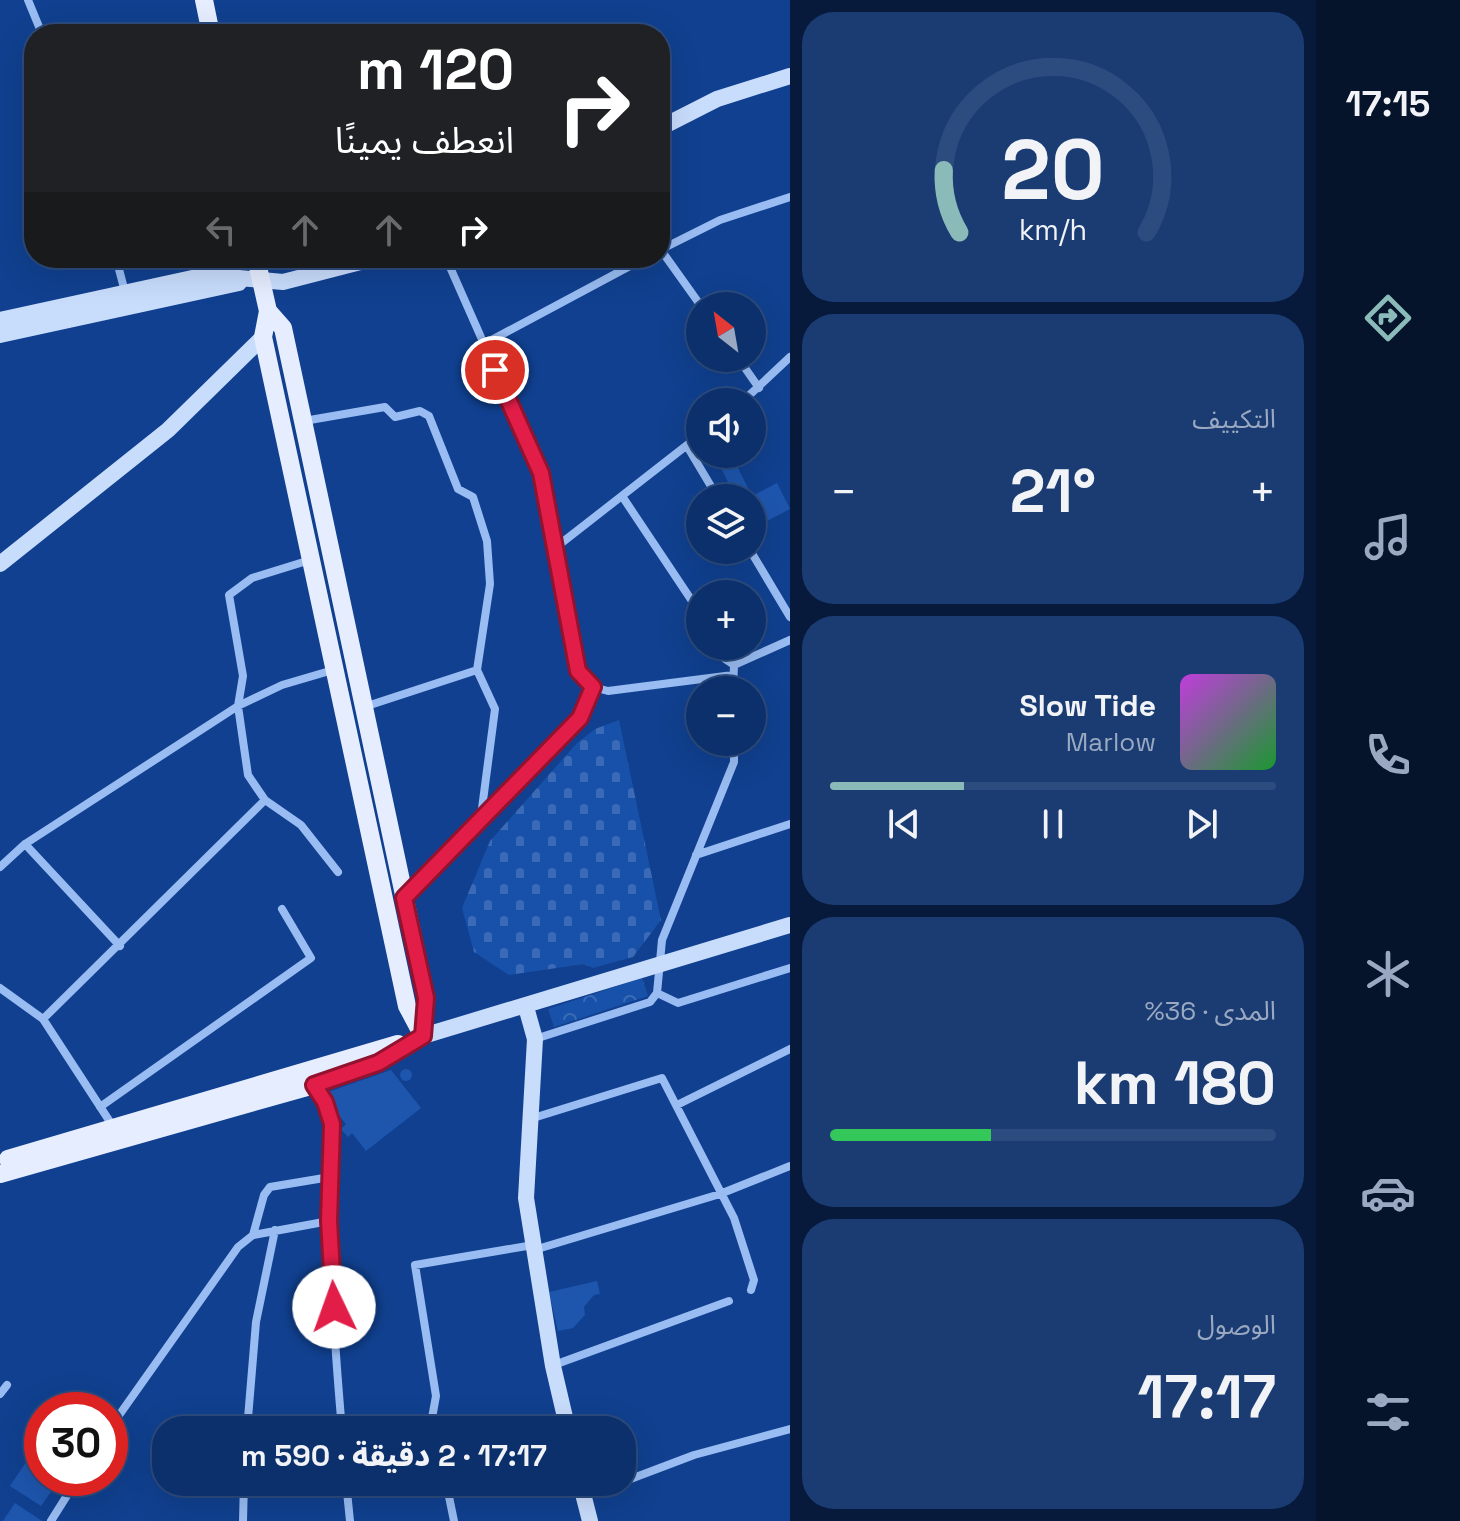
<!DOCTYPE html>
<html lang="ar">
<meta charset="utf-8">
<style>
:root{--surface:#0c306b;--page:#1a3c73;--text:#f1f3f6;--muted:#9aa9c1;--line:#2c4b7e;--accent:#8bbbb9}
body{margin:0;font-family:"Space Grotesk","Noto Sans Arabic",sans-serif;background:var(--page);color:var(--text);direction:rtl;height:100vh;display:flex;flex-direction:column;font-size:30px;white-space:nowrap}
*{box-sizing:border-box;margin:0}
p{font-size:26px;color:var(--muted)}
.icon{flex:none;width:44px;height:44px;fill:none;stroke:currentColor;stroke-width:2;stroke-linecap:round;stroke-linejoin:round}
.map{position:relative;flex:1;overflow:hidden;direction:ltr}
.drawer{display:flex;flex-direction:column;gap:12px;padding:12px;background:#071a3b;width:526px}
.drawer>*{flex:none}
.hud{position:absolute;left:24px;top:24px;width:646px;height:244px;border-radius:32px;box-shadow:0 8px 32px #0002,0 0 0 2px var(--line);direction:rtl;background:#202124;color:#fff;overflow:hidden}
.needle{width:52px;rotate:329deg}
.buttons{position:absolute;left:686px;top:292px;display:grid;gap:16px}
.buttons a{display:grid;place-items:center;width:80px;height:80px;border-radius:50%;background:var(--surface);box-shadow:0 8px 32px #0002,0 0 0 2px var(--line);font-size:40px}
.speed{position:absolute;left:24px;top:1392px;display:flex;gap:16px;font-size:40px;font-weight:700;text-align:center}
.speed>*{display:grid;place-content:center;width:104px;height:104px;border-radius:50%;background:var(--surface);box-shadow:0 8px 32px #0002,0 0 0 2px var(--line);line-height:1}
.speed .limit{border:12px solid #d22;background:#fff;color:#111}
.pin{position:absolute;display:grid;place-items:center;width:68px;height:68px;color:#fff;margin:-34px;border:4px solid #fff;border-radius:50%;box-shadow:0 2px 8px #0007}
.me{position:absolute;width:88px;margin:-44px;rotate:357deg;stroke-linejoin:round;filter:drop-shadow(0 0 6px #0008)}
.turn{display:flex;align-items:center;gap:28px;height:168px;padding:0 24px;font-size:36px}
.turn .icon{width:104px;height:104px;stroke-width:2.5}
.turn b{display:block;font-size:56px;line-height:68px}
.lanes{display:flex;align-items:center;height:76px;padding:0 24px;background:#0003;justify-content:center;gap:40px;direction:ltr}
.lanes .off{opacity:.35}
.big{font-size:60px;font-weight:800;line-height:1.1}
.drawer .widget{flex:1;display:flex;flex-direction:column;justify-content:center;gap:12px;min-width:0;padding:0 28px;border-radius:32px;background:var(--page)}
.drawer .dial{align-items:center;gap:0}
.dial svg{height:208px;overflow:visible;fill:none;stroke:var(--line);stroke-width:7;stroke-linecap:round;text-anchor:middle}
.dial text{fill:var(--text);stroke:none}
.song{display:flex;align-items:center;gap:24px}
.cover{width:96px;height:96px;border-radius:12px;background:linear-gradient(135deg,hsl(290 70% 55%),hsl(130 70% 35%))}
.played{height:8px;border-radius:4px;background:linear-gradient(90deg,var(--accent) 30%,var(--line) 30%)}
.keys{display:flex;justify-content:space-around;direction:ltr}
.heat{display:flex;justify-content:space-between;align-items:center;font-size:44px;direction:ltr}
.charge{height:12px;border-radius:6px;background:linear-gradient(90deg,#34c759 36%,var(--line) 0)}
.trip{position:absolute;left:152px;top:1416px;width:484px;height:80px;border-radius:32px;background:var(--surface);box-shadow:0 8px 32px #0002,0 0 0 2px var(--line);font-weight:800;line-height:80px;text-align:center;direction:rtl}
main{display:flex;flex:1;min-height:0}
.dock{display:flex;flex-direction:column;width:144px;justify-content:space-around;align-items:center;background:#05132b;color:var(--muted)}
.dock .icon{width:56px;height:56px}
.dock .on{color:var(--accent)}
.dock b{font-size:36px;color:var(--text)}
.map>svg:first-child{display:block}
.forest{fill:url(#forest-crowns)}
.cemetery{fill:url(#cemetery-stones)}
.building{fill:#1e56ae}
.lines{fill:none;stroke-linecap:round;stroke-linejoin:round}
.street{stroke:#99bcf2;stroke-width:8}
.secondary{stroke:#c8dcfc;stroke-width:16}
.primary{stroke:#e5edff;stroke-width:18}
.route-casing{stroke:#92132f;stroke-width:20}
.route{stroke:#e11d48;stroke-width:14}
</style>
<main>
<nav class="dock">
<b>17:15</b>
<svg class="icon on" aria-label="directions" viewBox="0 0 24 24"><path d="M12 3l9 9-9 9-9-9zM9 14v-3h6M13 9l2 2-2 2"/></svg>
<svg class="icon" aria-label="music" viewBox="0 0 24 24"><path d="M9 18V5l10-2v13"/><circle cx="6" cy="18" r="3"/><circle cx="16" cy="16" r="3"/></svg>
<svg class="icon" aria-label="phone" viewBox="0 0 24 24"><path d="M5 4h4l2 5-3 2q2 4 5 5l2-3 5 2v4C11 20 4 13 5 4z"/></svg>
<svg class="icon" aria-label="climate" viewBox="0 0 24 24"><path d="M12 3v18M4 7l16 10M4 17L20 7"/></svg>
<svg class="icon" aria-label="car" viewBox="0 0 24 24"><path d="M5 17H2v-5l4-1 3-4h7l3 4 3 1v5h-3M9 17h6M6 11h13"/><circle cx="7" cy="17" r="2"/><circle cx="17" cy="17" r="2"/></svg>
<svg class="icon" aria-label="filters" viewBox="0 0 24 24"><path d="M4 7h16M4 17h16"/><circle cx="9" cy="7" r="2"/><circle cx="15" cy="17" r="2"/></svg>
</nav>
<section class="drawer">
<div class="widget dial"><svg viewBox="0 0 100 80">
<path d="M14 69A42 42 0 1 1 86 69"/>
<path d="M14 69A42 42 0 0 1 8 45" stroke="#8bbbb9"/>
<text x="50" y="56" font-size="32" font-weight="700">20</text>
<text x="50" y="72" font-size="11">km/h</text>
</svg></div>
<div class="widget"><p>التكييف</p>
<div class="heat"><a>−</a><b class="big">21°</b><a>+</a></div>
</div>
<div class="widget">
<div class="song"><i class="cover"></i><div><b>Slow Tide</b><p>Marlow</p></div></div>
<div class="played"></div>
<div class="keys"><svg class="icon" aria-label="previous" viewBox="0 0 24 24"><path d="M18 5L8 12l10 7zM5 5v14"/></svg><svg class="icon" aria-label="pause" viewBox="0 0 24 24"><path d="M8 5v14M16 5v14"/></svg><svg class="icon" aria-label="next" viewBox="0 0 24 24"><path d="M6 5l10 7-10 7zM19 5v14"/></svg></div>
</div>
<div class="widget"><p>المدى · 36%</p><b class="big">180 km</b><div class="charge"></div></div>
<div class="widget"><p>الوصول</p><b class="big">17:17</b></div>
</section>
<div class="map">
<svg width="790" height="1521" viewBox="0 0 790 1521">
<defs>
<pattern id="forest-crowns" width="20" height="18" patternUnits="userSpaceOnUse" patternTransform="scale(2)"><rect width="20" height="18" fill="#1851a9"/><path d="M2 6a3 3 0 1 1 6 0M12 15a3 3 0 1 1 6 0" fill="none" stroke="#3b6bb6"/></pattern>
<pattern id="cemetery-stones" width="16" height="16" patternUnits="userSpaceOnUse" patternTransform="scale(2)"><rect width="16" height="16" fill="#1851a9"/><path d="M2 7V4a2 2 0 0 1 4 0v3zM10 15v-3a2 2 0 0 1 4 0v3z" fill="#3b6bb6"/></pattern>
</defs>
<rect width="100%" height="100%" fill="#10408f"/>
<!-- forest -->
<path class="forest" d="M642 978 648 996 554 1027 548 1009Z"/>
<!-- cemetery -->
<path class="cemetery" d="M619 720 661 920 633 957 593 968 584 964 509 975 474 952 462 908 490 841 577 743 595 729Z"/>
<!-- building -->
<path class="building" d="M737 457 741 465 737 466 752 496 777 483 790 509 752 529V498H736L720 466Z
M400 1075a6 6 0 1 1 12 0a6 6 0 1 1-12 0Z
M391 1070 421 1108 366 1151 352 1133 348 1137 341 1129 346 1124 334 1110 328 1092Z
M597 1281 600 1294 594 1295 584 1307 585 1315 573 1328 558 1331 549 1292Z
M26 1462 42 1473V1478L57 1483 41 1506 10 1486Z
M15 1503 42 1521H3Z"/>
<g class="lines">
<!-- street -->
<path class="street" d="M28 0 42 34
M660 250 720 220 790 197
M661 250 701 306
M116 258 125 292
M446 258 541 473 578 671 593 687 608 691 733 675
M484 344 645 258
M738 358 759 388
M742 402 790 357
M304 421 385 407 395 417 420 411 429 416 458 489 473 497 487 541 490 584 477 670 495 709 481 816
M687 446 718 498
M622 496 700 613
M555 548 700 435
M750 550 790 617
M718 646 725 659 734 665
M733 690 734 665 790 640
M364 707 477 670
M265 800 301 825 338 872
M25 844 120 946
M696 855 790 824
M0 867 25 844 238 706 282 685 333 670
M404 897 580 718 593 687
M0 988 43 1019 114 1128
M657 993 678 1003 790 968
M43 1019 265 800 248 775 238 706 243 676 229 595 252 578 310 560
M535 1039 650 1002 657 993 662 940 734 762V742
M314 1084C342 1134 328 1166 329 1221 331 1290 336 1361 342 1430
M677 1105 790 1049
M100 1107 311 958 282 909
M530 1119 662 1078 734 1218 754 1280 751 1290
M253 1235 264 1195 270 1187 330 1177
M534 1250 720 1194 790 1166
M554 1365 729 1301
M0 1394 7 1385
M110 1428 238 1247 253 1235 329 1221
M247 1430 256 1322 275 1230
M435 1430 432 1418 436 1396 415 1265 533 1245
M346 1482 350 1521
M446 1482 454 1521
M583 1497 694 1455 790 1429
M51 1521 78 1478
M243 1521 244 1482"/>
<!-- secondary -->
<path class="secondary" d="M660 128 717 99 790 76
M0 320 206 275 283 282 376 258
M0 335 239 283
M0 564 168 430 263 337
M526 1007 535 1039 526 1198 553 1366 568 1430
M423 1036 790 925
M580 1482 590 1521"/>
<!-- primary -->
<path class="primary" d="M204 0 211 34
M256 258 268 311 263 337 407 1006 423 1036
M268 311 283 328 303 421 426 998 423 1036
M8 1159 398 1044
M0 1174 314 1085 378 1063 423 1036"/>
</g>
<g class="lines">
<!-- route casing -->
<g class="route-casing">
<path id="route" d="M334 1307 329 1221 332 1124 325 1102 314 1085 378 1063 423 1036 426 998 404 898 580 718 593 687 578 671 541 473 495 370"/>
</g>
<!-- route -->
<use href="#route" class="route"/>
</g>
</svg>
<div class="buttons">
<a><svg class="needle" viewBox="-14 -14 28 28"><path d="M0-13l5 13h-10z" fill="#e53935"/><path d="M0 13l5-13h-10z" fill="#9aa9c1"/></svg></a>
<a><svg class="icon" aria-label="sound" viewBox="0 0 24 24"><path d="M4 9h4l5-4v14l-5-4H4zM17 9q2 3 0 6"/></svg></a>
<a><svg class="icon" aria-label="layers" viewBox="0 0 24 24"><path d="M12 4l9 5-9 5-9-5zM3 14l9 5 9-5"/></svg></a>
<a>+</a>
<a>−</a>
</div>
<div class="speed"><div class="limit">30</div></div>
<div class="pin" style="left:495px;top:370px;background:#d93025"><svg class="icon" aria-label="arrive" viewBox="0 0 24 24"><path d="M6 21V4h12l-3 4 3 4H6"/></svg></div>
<svg class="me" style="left:334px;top:1307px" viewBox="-20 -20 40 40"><circle r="19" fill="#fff"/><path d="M0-13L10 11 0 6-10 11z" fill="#e11d48"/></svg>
<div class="trip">17:17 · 2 دقيقة · 590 m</div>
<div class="hud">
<div class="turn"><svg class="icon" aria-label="right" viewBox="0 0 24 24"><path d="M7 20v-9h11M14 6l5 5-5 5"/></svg><div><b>120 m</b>انعطف يمينًا</div></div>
<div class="lanes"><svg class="icon off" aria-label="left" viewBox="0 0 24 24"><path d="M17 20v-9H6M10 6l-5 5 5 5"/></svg><svg class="icon off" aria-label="ahead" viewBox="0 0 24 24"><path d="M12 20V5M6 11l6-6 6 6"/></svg><svg class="icon off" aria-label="ahead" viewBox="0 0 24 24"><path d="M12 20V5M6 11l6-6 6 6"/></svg><svg class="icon" aria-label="right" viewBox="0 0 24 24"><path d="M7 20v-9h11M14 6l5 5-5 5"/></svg></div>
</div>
</div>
</main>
